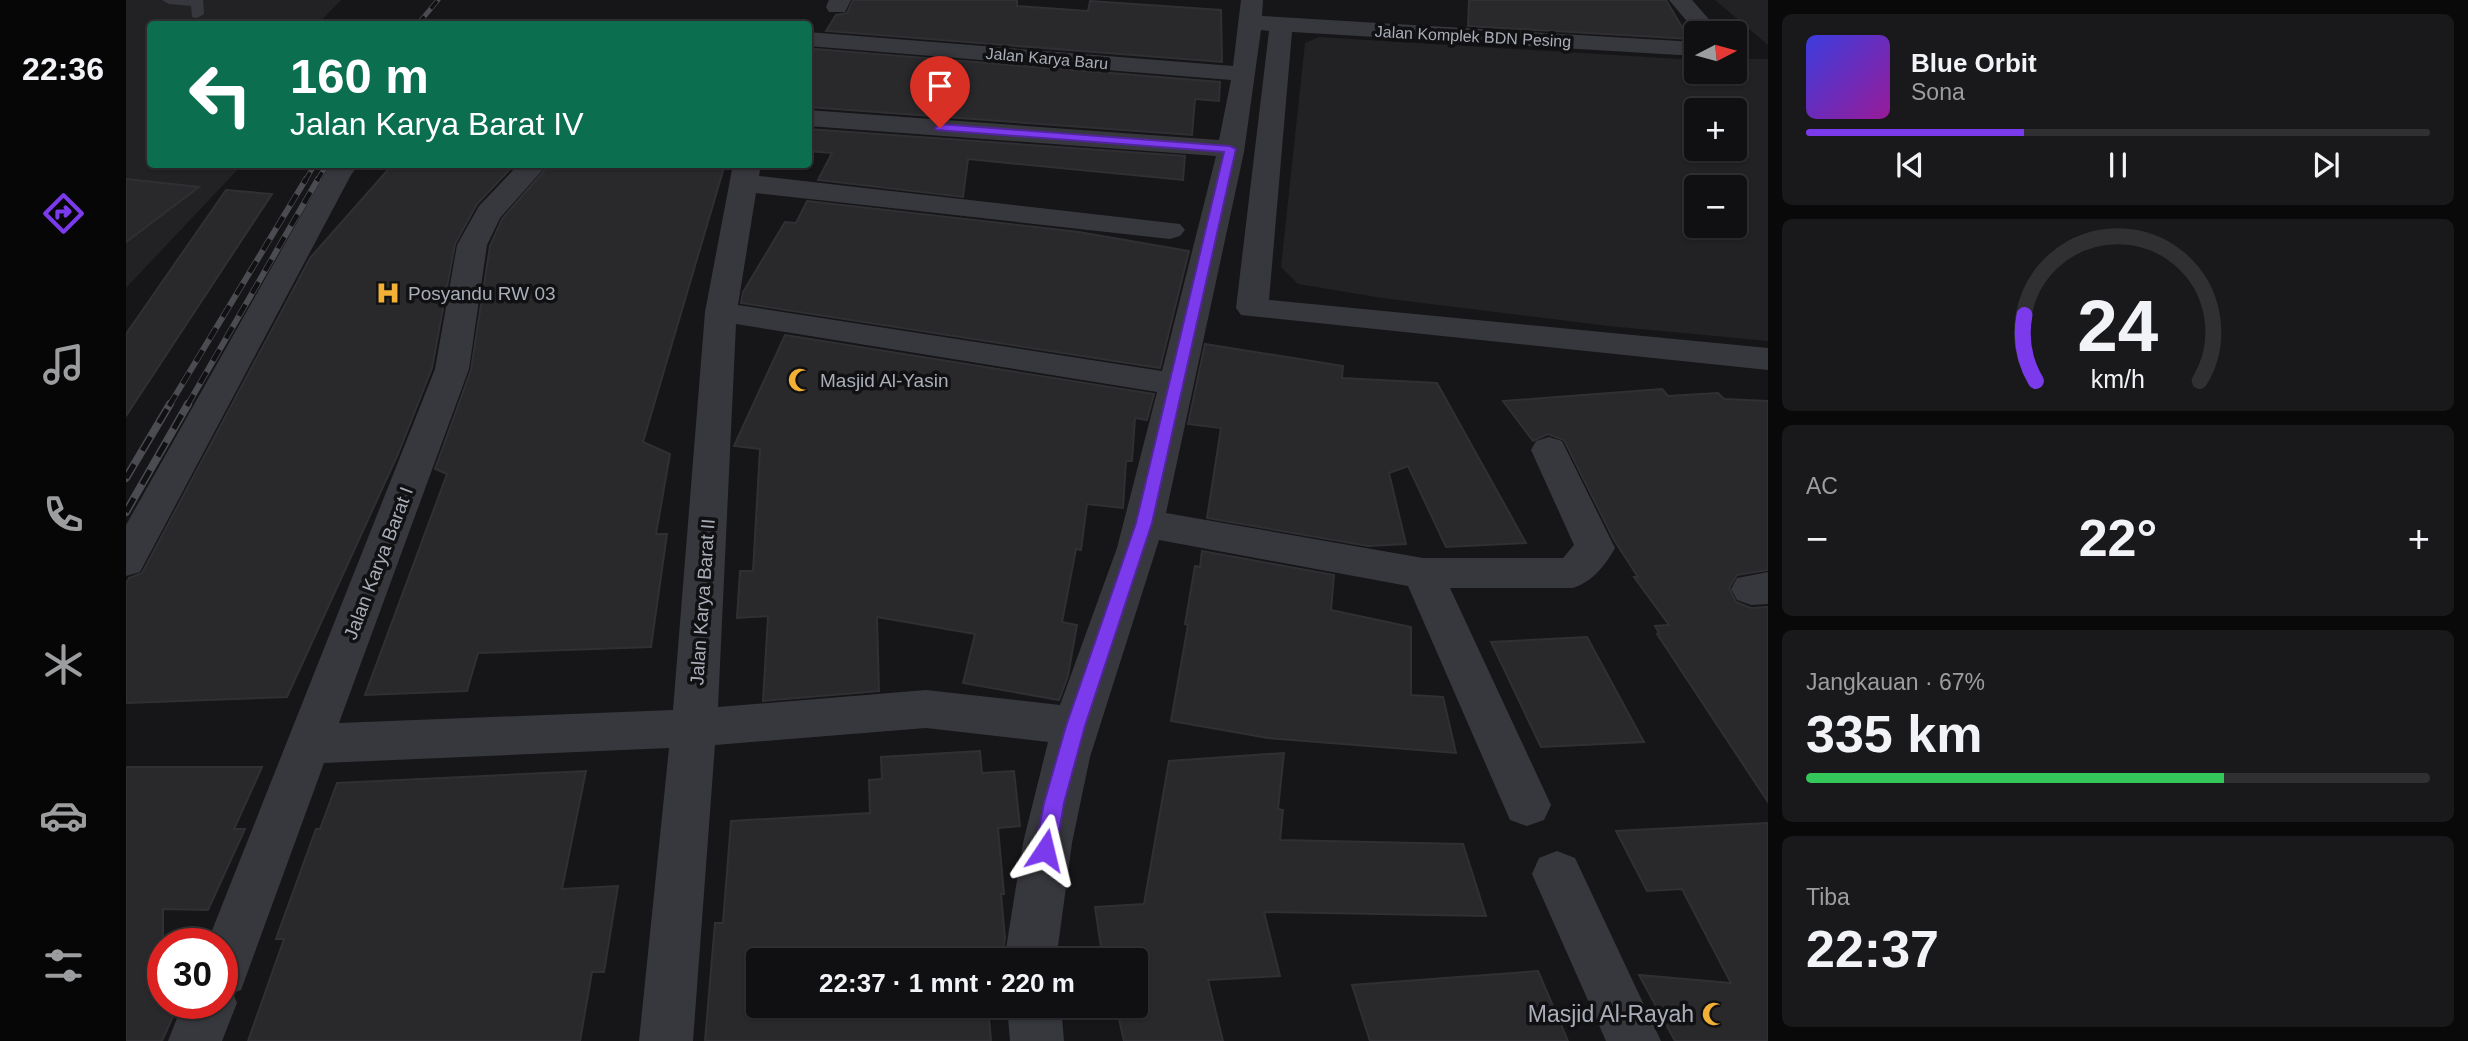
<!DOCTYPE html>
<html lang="id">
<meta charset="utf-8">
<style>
:root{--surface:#101012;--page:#19191b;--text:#f1f3f6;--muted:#9c9d9f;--line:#303032;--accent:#7c3aed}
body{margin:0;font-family:Helvetica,sans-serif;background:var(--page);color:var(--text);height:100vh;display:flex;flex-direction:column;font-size:26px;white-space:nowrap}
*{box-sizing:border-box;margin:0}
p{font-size:23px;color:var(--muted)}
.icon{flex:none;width:38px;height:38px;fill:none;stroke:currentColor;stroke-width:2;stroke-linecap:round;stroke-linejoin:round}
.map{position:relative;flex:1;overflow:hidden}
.drawer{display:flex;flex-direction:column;gap:14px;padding:14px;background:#09090a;width:700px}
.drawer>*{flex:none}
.guide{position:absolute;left:21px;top:21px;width:665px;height:147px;border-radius:7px;box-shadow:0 2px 5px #0004,0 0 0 2px var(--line);background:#0b6e4f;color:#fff;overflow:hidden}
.needle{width:46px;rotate:84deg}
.buttons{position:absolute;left:1558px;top:21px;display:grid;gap:14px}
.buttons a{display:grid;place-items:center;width:63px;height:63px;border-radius:7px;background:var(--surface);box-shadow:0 2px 5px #0004,0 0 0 2px var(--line);font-size:35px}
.speed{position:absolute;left:21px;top:928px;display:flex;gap:14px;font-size:35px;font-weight:700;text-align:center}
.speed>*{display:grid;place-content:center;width:91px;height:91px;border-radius:50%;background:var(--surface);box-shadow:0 2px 5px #0004,0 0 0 2px var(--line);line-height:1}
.speed .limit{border:10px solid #d22;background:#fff;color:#111}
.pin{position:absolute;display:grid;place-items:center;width:60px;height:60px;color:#fff;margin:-72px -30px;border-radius:50% 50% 50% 0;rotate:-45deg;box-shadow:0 0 7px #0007}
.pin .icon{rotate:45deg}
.me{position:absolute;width:77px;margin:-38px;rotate:10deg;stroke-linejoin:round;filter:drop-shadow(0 0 5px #0008)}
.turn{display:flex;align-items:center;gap:24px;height:147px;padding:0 28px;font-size:32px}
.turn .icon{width:91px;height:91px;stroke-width:2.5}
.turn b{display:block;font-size:49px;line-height:60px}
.big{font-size:52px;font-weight:700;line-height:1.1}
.drawer .tile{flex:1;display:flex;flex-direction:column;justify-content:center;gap:10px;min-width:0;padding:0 24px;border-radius:10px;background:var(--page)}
.drawer .dial{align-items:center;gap:0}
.dial svg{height:182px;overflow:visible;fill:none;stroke:var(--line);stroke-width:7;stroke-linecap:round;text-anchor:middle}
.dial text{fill:var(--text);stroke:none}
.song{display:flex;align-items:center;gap:21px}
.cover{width:84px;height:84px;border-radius:10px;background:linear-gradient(135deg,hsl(240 70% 55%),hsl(300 70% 35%))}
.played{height:7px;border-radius:4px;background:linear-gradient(90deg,var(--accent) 35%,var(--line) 35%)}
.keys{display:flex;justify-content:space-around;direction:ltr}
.heat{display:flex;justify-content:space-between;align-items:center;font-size:38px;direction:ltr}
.charge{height:10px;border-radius:5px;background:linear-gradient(90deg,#34c759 67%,var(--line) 0)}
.trip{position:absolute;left:620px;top:948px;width:402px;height:70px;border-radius:7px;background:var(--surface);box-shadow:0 2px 5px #0004,0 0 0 2px var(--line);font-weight:700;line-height:70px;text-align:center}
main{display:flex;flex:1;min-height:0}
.tabs{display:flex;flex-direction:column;width:126px;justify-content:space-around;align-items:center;background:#060607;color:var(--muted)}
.tabs .icon{width:49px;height:49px}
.tabs .selected{color:var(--accent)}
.tabs b{font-size:32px;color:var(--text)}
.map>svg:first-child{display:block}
.built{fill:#222225;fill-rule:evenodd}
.building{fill:#29292c;stroke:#303034;stroke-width:2}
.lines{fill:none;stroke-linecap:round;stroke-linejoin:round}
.lane{fill:#37383d;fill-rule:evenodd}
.street{fill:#37383d;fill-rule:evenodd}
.rail-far2-casing{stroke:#4a4c52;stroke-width:5}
.rail-far1-casing{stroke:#4a4c52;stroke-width:6}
.rail-casing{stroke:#4a4c52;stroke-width:8}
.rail-far2{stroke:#111113;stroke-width:3.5;stroke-dasharray:10;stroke-linecap:butt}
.rail-far1{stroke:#111113;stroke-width:4.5;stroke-dasharray:13;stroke-linecap:butt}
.rail{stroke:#111113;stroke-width:5;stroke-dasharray:16;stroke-linecap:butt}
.route{fill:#7c3aed;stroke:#51269a;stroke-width:2}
.labels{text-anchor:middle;stroke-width:7;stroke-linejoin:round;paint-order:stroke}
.far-street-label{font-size:16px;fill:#a8adb8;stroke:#111113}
.poi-label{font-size:19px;fill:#a8adb8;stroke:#111113;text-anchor:start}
.street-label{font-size:19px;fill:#a8adb8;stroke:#111113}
.near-poi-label{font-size:23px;fill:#a8adb8;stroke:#111113;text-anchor:end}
</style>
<main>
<nav class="tabs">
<b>22:36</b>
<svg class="icon selected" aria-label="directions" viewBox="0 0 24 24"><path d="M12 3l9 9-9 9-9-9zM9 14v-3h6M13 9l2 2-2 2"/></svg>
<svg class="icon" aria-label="music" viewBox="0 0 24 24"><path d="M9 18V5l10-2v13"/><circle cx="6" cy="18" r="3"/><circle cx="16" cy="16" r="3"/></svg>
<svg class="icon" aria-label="phone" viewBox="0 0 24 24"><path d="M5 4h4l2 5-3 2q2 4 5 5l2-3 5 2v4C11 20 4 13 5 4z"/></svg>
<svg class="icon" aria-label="climate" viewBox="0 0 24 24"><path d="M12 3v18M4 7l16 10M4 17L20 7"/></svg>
<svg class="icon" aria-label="car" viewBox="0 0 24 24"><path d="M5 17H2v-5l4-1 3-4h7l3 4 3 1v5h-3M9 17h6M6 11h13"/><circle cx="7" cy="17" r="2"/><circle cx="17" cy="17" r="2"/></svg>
<svg class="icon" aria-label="filters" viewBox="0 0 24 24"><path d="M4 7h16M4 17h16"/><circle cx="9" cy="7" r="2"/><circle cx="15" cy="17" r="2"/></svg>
</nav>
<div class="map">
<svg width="1642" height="1041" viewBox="0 0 1642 1041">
<rect width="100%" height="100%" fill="#161618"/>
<!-- built -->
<path class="built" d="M0 0H215L192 24H24V164L116 165 0 288Z
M1589 0H1642V45Z
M1193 37 1570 60V72H1608V59H1642V341L1482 326 1256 298 1172 284 1155 267 1179 43ZM1570 110H1608V149H1570ZM1570 187H1608V226H1570Z"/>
<!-- building -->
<path class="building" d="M727 0H891V6L962 11 964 1 1095 10 1096 62 700 31 710 15 721 13Z
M1343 0H1540L1563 39 1342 26Z
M689 49 1094 82 1093 101 1069 99 1066 135 682 107V59Z
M682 129 1059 156 1057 180 842 159 837 197 692 180 706 153 682 151Z
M267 164H389L351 204 329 244 306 368 272 454 161 697 0 703V583L3 578 16 573 184 258Z
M424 164H599L517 442 544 454 530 534H541L525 647 352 653 341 691 239 695 321 474 309 469 345 370 364 246 376 219Z
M0 179 73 187 0 242Z
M100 190 146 194 0 416V334Z
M681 201 953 232 1063 251 1034 368 615 303 617 292 659 222 670 223Z
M659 335 1028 394 1021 420 1009 418 1006 461H1000L997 508 961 504 955 550 950 549 936 622 951 625 942 676 933 700 837 683 849 634 751 617 753 691 637 701 642 616 611 618 614 571H627L634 449 608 446Z
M1079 344 1217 366 1216 378 1311 383 1400 543 1320 547 1282 466 1263 473 1280 544 1242 546 1081 518 1095 428 1062 424Z
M1536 389 1542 396 1592 393 1598 399 1642 401V570L1611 575 1603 588 1610 602 1625 608 1642 607V802L1531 634 1533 633 1529 626 1543 625 1508 577H1512L1488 540 1438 440 1422 434 1407 441 1377 401Z
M1076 551 1208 575 1205 610 1285 627V695L1317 697 1330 753 1142 738 1045 721 1062 625 1059 624 1069 566 1074 567Z
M1461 637 1518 742 1415 747 1365 642Z
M854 751 856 773 888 771 894 826 872 828 878 894H875L879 938 875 961H632V1006H862L865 1041H579L589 923H597L605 821 744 813 743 780 756 779 755 757Z
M1158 753 1152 809 1157 810 1154 840 1337 844 1360 916 1138 912 1154 976 1082 980 1097 1041H998L990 1006H1010V961H977L969 907 1018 904 1043 761Z
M0 767H136L108 829H119L82 910 37 909V1003H53L36 1041H0Z
M460 771 436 889 492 886 478 972H466L454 1041H122L158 939H150L190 829H194L211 783Z
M1642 823V1041H1549L1513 975 1605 983 1556 889 1521 891 1490 831Z
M1412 971 1442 1041H1244L1226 985Z"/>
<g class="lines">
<!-- lane -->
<path class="lane" d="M36 0H77L78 14 71 18 66 17 65 6 43 4Z"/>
<!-- street -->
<path class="street" d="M703 0H725L719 12H703L700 7Z
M1115 0H1137L1136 16 1570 42V56L1166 32 1143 300 1642 348V370L1115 315 1110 308 1143 31 1135 30 1118 152 1040 513 1297 558H1437L1448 545 1405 450 1410 441 1423 437 1436 441 1489 548C1479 566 1466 582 1447 588H1324L1425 805 1418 820 1401 826 1384 820 1282 586 1033 540 964 757 946 843 930 961H878L897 843 922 742 800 728 589 745 567 1041H513L543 748 198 763 122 971 115 990 107 993 111 1003 96 1041H42L57 1003H96V943H81L309 369 331 245 353 206 393 164H422L374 218 361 245 343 369 213 723 547 710 579 312 607 164H635L633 176 1054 224 1059 230 1054 236 1044 239 630 193 612 305 1036 371 1090 156 682 126V110L1093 140 1105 80 682 46V32L1107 66ZM610 324 1031 392 991 548 934 705 800 690 592 707Z
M1543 0H1566L1595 33H1571Z
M204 164H233L225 175 14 572 0 576V525Z
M1642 572V604L1625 605 1611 600 1605 589 1611 578Z
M1431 851 1449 858 1535 1041H1480L1406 874 1413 858Z
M881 1006H935L938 1041H884Z"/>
<!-- rail-far2 casing -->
<g class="rail-far2-casing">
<path id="rail-far2" d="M292 24 312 0
M179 181 189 164
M191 181 201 164"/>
</g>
<!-- rail-far1 casing -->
<g class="rail-far1-casing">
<path id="rail-far1" d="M43 406 180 179
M61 406 192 179"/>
</g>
<!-- rail casing -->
<g class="rail-casing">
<path id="rail" d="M0 478 44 404
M0 512 62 404"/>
</g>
<!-- rail-far2 -->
<use href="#rail-far2" class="rail-far2"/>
<!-- rail-far1 -->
<use href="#rail-far1" class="rail-far1"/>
<!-- rail -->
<use href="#rail" class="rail"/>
</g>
<!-- route -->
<path class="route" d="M814 124 1104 146 1110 149 1026 523 959 726 938 803 930 850 927 857 919 860 912 857 909 850 918 803 940 726 1010 523 1098 152 810 130 809 128Z"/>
<!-- icons -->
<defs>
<g id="hospital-bare" transform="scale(1.89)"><path d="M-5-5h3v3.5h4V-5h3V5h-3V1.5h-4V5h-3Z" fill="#f2b134" stroke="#111113" stroke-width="2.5" paint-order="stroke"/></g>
<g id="mosque-bare" transform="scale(1.89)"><path d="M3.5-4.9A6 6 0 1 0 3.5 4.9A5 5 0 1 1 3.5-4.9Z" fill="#f2b134" stroke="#111113" stroke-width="2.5" paint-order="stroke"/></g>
</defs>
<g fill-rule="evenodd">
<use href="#hospital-bare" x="262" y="293"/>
<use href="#mosque-bare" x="674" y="380"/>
<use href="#mosque-bare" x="1588" y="1014"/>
</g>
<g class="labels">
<!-- far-street labels -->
<g class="far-street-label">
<text transform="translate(1347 36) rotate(3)" y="6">Jalan Komplek BDN Pesing</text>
<text transform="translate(921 58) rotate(5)" y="6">Jalan Karya Baru</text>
</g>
<!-- poi labels -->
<g class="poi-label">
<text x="282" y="300">Posyandu RW 03</text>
<text x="694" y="387">Masjid Al-Yasin</text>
</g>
<!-- street labels -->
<g class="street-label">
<text transform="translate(252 563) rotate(-69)" y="7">Jalan Karya Barat I</text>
<text transform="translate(576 602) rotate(-86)" y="7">Jalan Karya Barat II</text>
</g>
<!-- near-poi labels -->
<g class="near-poi-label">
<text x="1568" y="1022">Masjid Al-Rayah</text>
</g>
</g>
</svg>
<div class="buttons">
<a><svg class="needle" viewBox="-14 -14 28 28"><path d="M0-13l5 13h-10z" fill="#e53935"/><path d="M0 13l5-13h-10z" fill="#9c9d9f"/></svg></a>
<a>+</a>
<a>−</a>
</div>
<div class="speed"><div class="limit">30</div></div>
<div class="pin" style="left:814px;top:128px;background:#d93025"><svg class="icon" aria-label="arrive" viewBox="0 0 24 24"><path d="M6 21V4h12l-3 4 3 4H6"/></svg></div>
<svg class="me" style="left:919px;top:850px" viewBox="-20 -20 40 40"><path d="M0-17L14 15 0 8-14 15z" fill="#7c3aed" stroke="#fff" stroke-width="4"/></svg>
<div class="trip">22:37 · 1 mnt · 220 m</div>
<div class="guide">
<div class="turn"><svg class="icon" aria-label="left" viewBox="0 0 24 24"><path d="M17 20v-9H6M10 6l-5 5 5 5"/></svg><div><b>160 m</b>Jalan Karya Barat IV</div></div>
</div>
</div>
<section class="drawer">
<div class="tile">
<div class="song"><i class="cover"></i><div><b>Blue Orbit</b><p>Sona</p></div></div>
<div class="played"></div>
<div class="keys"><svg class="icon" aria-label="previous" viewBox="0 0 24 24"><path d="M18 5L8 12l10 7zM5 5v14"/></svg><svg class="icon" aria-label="pause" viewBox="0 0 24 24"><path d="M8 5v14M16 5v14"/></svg><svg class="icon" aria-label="next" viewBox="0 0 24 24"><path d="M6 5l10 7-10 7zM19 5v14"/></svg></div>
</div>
<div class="tile dial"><svg viewBox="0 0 100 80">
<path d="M14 69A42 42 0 1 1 86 69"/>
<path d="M14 69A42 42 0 0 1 9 40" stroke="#7c3aed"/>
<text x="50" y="56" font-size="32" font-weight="700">24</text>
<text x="50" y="72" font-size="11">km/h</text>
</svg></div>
<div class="tile"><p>AC</p>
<div class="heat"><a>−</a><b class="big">22°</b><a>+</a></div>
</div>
<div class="tile"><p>Jangkauan · 67%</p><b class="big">335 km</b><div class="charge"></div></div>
<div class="tile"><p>Tiba</p><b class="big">22:37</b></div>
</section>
</main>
